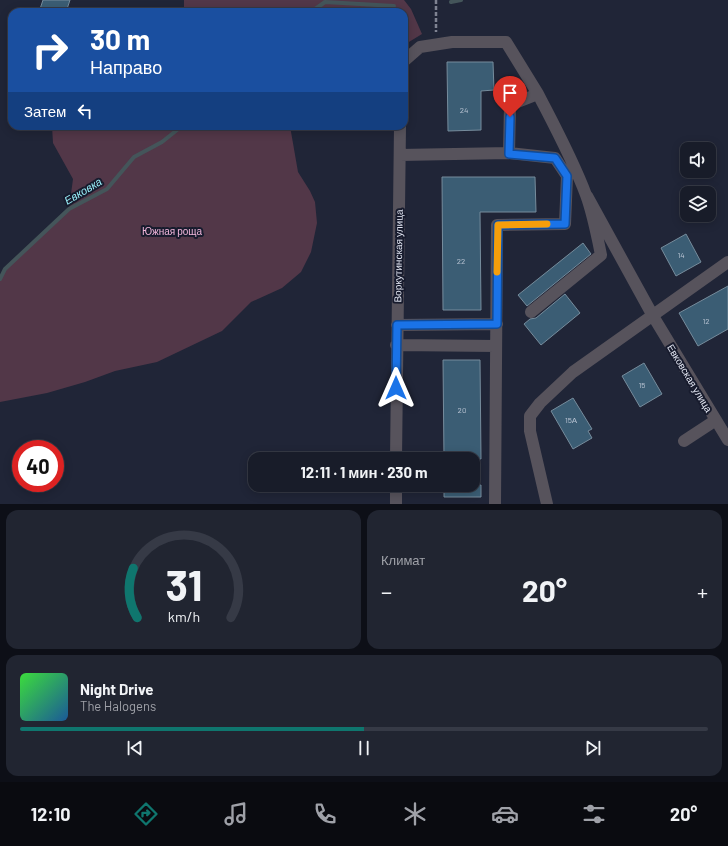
<!DOCTYPE html>
<html lang="ru">
<meta charset="utf-8">
<style>
:root{--surface:#181c29;--page:#212531;--text:#f1f3f6;--muted:#9fa1a8;--line:#363a46;--accent:#0f766e}
body{margin:0;font-family:Barlow,sans-serif;background:var(--page);color:var(--text);height:100vh;display:flex;flex-direction:column;font-size:15px;white-space:nowrap}
*{box-sizing:border-box;margin:0}
p{font-size:13px;color:var(--muted)}
.icon{flex:none;width:22px;height:22px;fill:none;stroke:currentColor;stroke-width:2;stroke-linecap:round;stroke-linejoin:round}
.map{position:relative;height:504px;overflow:hidden}
.details{display:flex;flex-direction:column;gap:6px;padding:6px;background:#0d0f17;flex:1}
.details>*{flex:none}
.banner{position:absolute;left:8px;top:8px;width:400px;height:122px;border-radius:12px;box-shadow:0 2px 10px #0003,0 0 0 1px var(--line);background:#1a4fa0;color:#fff;overflow:hidden}
.fabs{position:absolute;left:680px;top:142px;display:grid;gap:8px}
.fabs a{display:grid;place-items:center;width:36px;height:36px;border-radius:8px;background:var(--surface);box-shadow:0 2px 10px #0003,0 0 0 1px var(--line);font-size:20px}
.speed{position:absolute;left:12px;top:440px;display:flex;gap:8px;font-size:20px;font-weight:700;text-align:center}
.speed>*{display:grid;place-content:center;width:52px;height:52px;border-radius:50%;background:var(--surface);box-shadow:0 2px 10px #0003,0 0 0 1px var(--line);line-height:1}
.speed .limit{border:6px solid #d22;background:#fff;color:#111}
.pin{position:absolute;display:grid;place-items:center;width:34px;height:34px;color:#fff;margin:-41px -17px;border-radius:50% 50% 50% 0;rotate:-45deg;box-shadow:0 0 4px #0007}
.pin .icon{rotate:45deg}
.me{position:absolute;width:44px;margin:-22px;rotate:0deg;stroke-linejoin:round;filter:drop-shadow(0 0 3px #0008)}
.turn{display:flex;align-items:center;gap:14px;height:84px;padding:0 16px;font-size:18px}
.turn .icon{width:52px;height:52px;stroke-width:2.5}
.turn b{display:block;font-size:28px;line-height:34px}
.then{display:flex;align-items:center;height:38px;padding:0 16px;background:#0003;gap:8px;font-size:15px}
.big{font-size:30px;font-weight:700;line-height:1.1}
.details .card{flex:1;display:flex;flex-direction:column;justify-content:center;gap:6px;min-width:0;padding:0 14px;border-radius:12px;background:var(--page)}
.details .dial{align-items:center;gap:0}
.dial svg{height:104px;overflow:visible;fill:none;stroke:var(--line);stroke-width:7;stroke-linecap:round;text-anchor:middle}
.dial text{fill:var(--text);stroke:none}
.song{display:flex;align-items:center;gap:12px}
.cover{width:48px;height:48px;border-radius:6px;background:linear-gradient(135deg,hsl(120 70% 55%),hsl(210 70% 35%))}
.played{height:4px;border-radius:2px;background:linear-gradient(90deg,var(--accent) 50%,var(--line) 50%)}
.keys{display:flex;justify-content:space-around;direction:ltr}
.heat{display:flex;justify-content:space-between;align-items:center;font-size:22px;direction:ltr}
.details .tiles{flex:1;display:grid;gap:6px;grid-template-columns:1fr 1fr}
.card:last-child{grid-column:span 2}
.trip{position:absolute;left:248px;top:452px;width:232px;height:40px;border-radius:12px;background:var(--surface);box-shadow:0 2px 10px #0003,0 0 0 1px var(--line);font-weight:700;line-height:40px;text-align:center}
.tabs{display:flex;height:64px;justify-content:space-around;align-items:center;background:#0a0b10;color:var(--muted)}
.tabs .icon{width:28px;height:28px}
.tabs .active{color:var(--accent)}
.tabs b{font-size:18px;color:var(--text)}
.map>svg:first-child{display:block}
.green{fill:#523748}
.lines{fill:none;stroke-linecap:round;stroke-linejoin:round}
.stream{stroke:#44555a;stroke-width:4}
.building{fill:#3b5d74;stroke:#768c9c}
.path{stroke:#7f8392;stroke-width:2.5;stroke-dasharray:4 2;stroke-linecap:butt}
.minor{stroke:#57535c;stroke-width:12}
.route-casing{stroke:#114b97;stroke-width:10}
.route{stroke:#1a73e8;stroke-width:7}
.slow{stroke:#f59e0b;stroke-width:7}
.labels{text-anchor:middle;stroke-width:4;stroke-linejoin:round;paint-order:stroke}
.number-label{font-size:8px;fill:#b8c3d2}
.park-label{font-size:10px;fill:#f2b6db;stroke:#171b2d}
.street-label{font-size:10px;fill:#e1e5f1;stroke:#171b2d}
.water-label{font-size:11px;font-style:italic;fill:#9af0fa;stroke:#171b2d}
</style>
<div class="map">
<svg width="728" height="504" viewBox="0 0 728 504">
<rect width="100%" height="100%" fill="#202537"/>
<!-- green -->
<path class="green" d="M184 0H404L411 9 422 34 404 45V12H184Z
M52 126H290L298 172 310 191 315 202 317 223 311 252 301 272 282 288 251 302 222 331 157 362 115 371 85 382 47 393 0 402V279L5 269 69 209 73 179 53 143Z"/>
<g class="lines">
<!-- stream -->
<path class="stream" d="M451 2 461 0
M311 12 325 2 394 6
M0 279 5 269 69 209 107 189 134 157 162 142 182 126"/>
</g>
<!-- building -->
<path class="building" d="M43 0H70L66 12H49L40 9Z
M447 62H493L494 90 481 91V130L448 131Z
M442 177H535L536 212H480L481 310H443Z
M686 234 701 262 676 276 661 248Z
M583 243 591 254 527 306 518 295Z
M728 286V329L698 346 679 313Z
M565 294 580 313 541 345 524 324 530 319 536 318Z
M443 360H480L481 459H444Z
M644 363 662 394 640 407 622 376Z
M573 398 592 429 588 431 592 438 573 449 551 411Z
M444 485H481V497H444Z"/>
<g class="lines">
<!-- path -->
<path class="path" d="M436 0V32"/>
<!-- minor -->
<path class="minor" d="M400 155 509 153 510 105 538 94 506 42H452L420 47 404 61
M587 196 653 316 728 440
M531 312 601 255C597 235 593 214 586 195 573 160 555 127 538 94
M397 325 497 324
M396 345 496 346
M684 441 716 420
M396 459 400 126
M396 504V485
M495 504 497 225 565 224 567 176 555 158 509 153
M547 504 530 431V416L540 403 573 372 728 262"/>
</g>
<g class="lines">
<!-- route casing -->
<g class="route-casing">
<path id="route" d="M396 388 397 325 497 324 498 225 565 224 567 176 555 158 509 154 510 117"/>
</g>
<!-- route -->
<use href="#route" class="route"/>
<!-- slow -->
<path class="slow" d="M497 272 498 225 547 224"/>
</g>
<g class="labels">
<!-- number labels -->
<g class="number-label">
<text x="464" y="113">24</text>
<text x="681" y="258">14</text>
<text x="461" y="264">22</text>
<text x="706" y="324">12</text>
<text x="642" y="388">15</text>
<text x="462" y="413">20</text>
<text x="571" y="423">15А</text>
</g>
<!-- park labels -->
<g class="park-label">
<text x="172" y="235">Южная роща</text>
</g>
<!-- street labels -->
<g class="street-label">
<text transform="translate(398 256) rotate(-89)" y="4">Воркутинская улица</text>
<text transform="translate(690 378) rotate(59)" y="4">Евковская улица</text>
</g>
<!-- water labels -->
<g class="water-label">
<text transform="translate(83 191) rotate(-31)" y="4">Евковка</text>
</g>
</g>
</svg>
<div class="fabs">
<a><svg class="icon" aria-label="sound" viewBox="0 0 24 24"><path d="M4 9h4l5-4v14l-5-4H4zM17 9q2 3 0 6"/></svg></a>
<a><svg class="icon" aria-label="layers" viewBox="0 0 24 24"><path d="M12 4l9 5-9 5-9-5zM3 14l9 5 9-5"/></svg></a>
</div>
<div class="speed"><div class="limit">40</div></div>
<div class="pin" style="left:510px;top:117px;background:#d93025"><svg class="icon" aria-label="arrive" viewBox="0 0 24 24"><path d="M6 21V4h12l-3 4 3 4H6"/></svg></div>
<svg class="me" style="left:396px;top:388px" viewBox="-20 -20 40 40"><path d="M0-17L14 15 0 8-14 15z" fill="#1a73e8" stroke="#fff" stroke-width="4"/></svg>
<div class="trip">12:11 · 1 мин · 230 m</div>
<div class="banner">
<div class="turn"><svg class="icon" aria-label="right" viewBox="0 0 24 24"><path d="M7 20v-9h11M14 6l5 5-5 5"/></svg><div><b>30 m</b>Направо</div></div>
<div class="then">Затем<svg class="icon" aria-label="left" viewBox="0 0 24 24"><path d="M17 20v-9H6M10 6l-5 5 5 5"/></svg></div>
</div>
</div>
<section class="details">
<div class="tiles">
<div class="card dial"><svg viewBox="0 0 100 80">
<path d="M14 69A42 42 0 1 1 86 69"/>
<path d="M14 69A42 42 0 0 1 11 31" stroke="#0f766e"/>
<text x="50" y="56" font-size="32" font-weight="700">31</text>
<text x="50" y="72" font-size="11">km/h</text>
</svg></div>
<div class="card"><p>Климат</p>
<div class="heat"><a>−</a><b class="big">20°</b><a>+</a></div>
</div>
<div class="card">
<div class="song"><i class="cover"></i><div><b>Night Drive</b><p>The Halogens</p></div></div>
<div class="played"></div>
<div class="keys"><svg class="icon" aria-label="previous" viewBox="0 0 24 24"><path d="M18 5L8 12l10 7zM5 5v14"/></svg><svg class="icon" aria-label="pause" viewBox="0 0 24 24"><path d="M8 5v14M16 5v14"/></svg><svg class="icon" aria-label="next" viewBox="0 0 24 24"><path d="M6 5l10 7-10 7zM19 5v14"/></svg></div>
</div>
</div>
</section>
<nav class="tabs">
<b>12:10</b>
<svg class="icon active" aria-label="directions" viewBox="0 0 24 24"><path d="M12 3l9 9-9 9-9-9zM9 14v-3h6M13 9l2 2-2 2"/></svg>
<svg class="icon" aria-label="music" viewBox="0 0 24 24"><path d="M9 18V5l10-2v13"/><circle cx="6" cy="18" r="3"/><circle cx="16" cy="16" r="3"/></svg>
<svg class="icon" aria-label="phone" viewBox="0 0 24 24"><path d="M5 4h4l2 5-3 2q2 4 5 5l2-3 5 2v4C11 20 4 13 5 4z"/></svg>
<svg class="icon" aria-label="climate" viewBox="0 0 24 24"><path d="M12 3v18M4 7l16 10M4 17L20 7"/></svg>
<svg class="icon" aria-label="car" viewBox="0 0 24 24"><path d="M5 17H2v-5l4-1 3-4h7l3 4 3 1v5h-3M9 17h6M6 11h13"/><circle cx="7" cy="17" r="2"/><circle cx="17" cy="17" r="2"/></svg>
<svg class="icon" aria-label="filters" viewBox="0 0 24 24"><path d="M4 7h16M4 17h16"/><circle cx="9" cy="7" r="2"/><circle cx="15" cy="17" r="2"/></svg>
<b>20°</b>
</nav>
